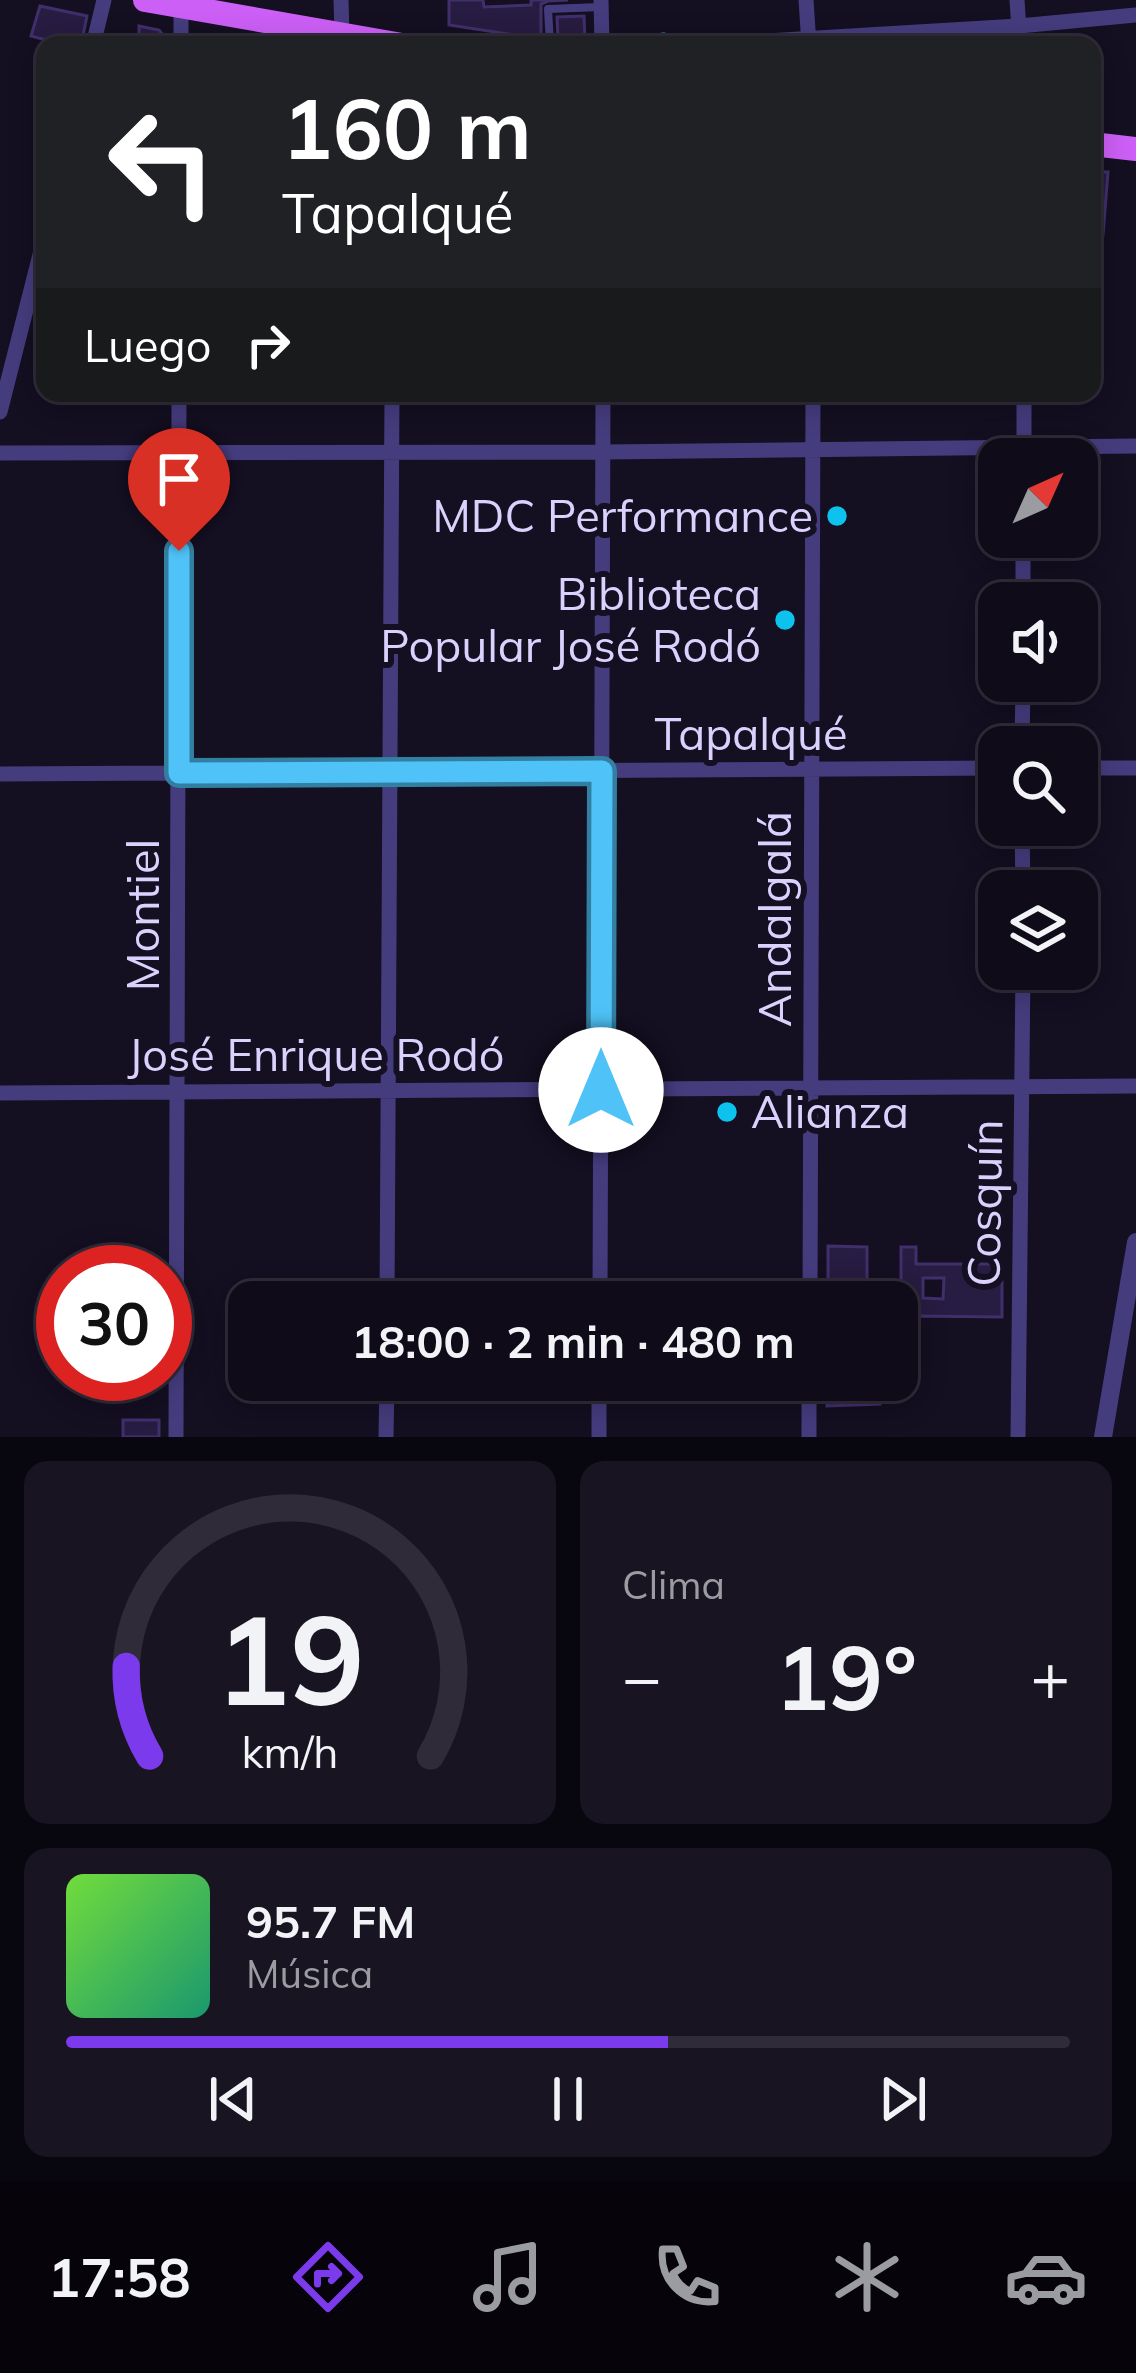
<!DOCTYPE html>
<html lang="es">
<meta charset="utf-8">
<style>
:root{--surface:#0f0b19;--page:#181422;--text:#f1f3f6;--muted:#9b9ba2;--line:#2f2b38;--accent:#7c3aed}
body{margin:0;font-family:Mulish,sans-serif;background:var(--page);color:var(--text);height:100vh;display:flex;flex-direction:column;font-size:45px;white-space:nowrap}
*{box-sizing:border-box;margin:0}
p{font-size:39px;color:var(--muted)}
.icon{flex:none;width:66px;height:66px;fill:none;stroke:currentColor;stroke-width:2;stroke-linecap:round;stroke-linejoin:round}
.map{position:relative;height:1437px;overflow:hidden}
.details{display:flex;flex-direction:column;gap:24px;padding:24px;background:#08060e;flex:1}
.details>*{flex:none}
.hud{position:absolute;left:36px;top:36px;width:1065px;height:366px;border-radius:24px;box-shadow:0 6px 30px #0003,0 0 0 3px var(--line);background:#202124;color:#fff;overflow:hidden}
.needle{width:78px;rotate:45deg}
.fabs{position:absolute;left:978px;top:438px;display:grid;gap:24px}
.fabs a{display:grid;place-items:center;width:120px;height:120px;border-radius:24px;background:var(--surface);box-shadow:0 6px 30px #0003,0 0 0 3px var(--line);font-size:60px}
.speed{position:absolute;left:36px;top:1245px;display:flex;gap:24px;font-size:60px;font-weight:700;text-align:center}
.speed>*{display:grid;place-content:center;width:156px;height:156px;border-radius:50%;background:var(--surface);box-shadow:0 6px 30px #0003,0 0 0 3px var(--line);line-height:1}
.speed .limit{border:18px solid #d22;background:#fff;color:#111}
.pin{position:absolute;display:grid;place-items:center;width:102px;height:102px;color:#fff;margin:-123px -51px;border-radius:50% 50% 50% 0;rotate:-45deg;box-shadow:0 0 12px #0007}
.pin .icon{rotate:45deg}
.me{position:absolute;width:132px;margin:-66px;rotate:0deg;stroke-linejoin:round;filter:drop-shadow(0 0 9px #0008)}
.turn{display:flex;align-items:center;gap:42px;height:252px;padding:0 48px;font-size:54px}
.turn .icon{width:156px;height:156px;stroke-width:2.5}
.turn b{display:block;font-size:84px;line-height:102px}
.then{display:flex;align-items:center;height:114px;padding:0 48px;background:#0003;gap:24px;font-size:45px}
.big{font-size:90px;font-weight:700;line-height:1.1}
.details .tile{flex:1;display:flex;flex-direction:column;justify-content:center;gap:18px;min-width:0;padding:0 42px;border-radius:24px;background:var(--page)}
.details .dial{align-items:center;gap:0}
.dial svg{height:312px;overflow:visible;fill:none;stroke:var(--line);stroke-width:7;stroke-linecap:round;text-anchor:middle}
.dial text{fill:var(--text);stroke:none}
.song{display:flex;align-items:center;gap:36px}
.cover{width:144px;height:144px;border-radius:18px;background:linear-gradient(135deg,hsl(100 70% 55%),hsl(160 70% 35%))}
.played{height:12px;border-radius:6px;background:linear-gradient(90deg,var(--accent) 60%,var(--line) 60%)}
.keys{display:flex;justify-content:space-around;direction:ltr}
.heat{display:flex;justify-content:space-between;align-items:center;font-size:66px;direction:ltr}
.details .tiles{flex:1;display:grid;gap:24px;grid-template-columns:1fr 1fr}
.tile:last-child{grid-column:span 2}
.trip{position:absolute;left:228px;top:1281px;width:690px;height:120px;border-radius:24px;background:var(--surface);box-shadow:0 6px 30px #0003,0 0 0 3px var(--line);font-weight:700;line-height:120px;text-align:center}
.dock{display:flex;height:192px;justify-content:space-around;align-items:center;background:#06040a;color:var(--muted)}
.dock .icon{width:84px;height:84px}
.dock .selected{color:var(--accent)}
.dock b{font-size:54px;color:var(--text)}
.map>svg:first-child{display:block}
.building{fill:#271c41;stroke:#412f6c;stroke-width:3;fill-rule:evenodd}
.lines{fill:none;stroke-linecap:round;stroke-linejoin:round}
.path{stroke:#35a9ad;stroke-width:3;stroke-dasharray:6 9;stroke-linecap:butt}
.service{stroke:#453c7e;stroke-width:8}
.minor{stroke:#453c7e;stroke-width:15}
.tertiary{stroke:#453c7e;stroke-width:18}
.primary{stroke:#cc5ff6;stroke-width:24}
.route-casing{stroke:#337fa1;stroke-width:30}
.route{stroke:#4fc3f7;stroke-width:21}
.poi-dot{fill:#0dc2ed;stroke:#140f21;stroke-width:4.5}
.labels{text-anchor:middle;stroke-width:12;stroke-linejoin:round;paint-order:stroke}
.poi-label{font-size:45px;fill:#dad1fd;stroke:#140f21;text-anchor:end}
.street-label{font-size:45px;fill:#dad1fd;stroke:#140f21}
</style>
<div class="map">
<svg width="1136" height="1437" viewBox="0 0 1136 1437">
<rect width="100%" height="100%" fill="#140f21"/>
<!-- building -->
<path class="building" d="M449 0H483L484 7 531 5V0H568L548 1 541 4V39L449 25Z
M40 6 87 16 81 45H57V43L31 36Z
M584 16 585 40 558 39 557 17Z
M139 26 159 30 165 37V45H139Z
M1096 172H1108L1103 235 1092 233Z
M828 1246 867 1247V1287L897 1288V1283H901V1247H916V1264H1002V1317L915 1316 914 1389H897V1302H828ZM923 1278H944L943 1299 923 1298Z
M827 1380H846V1385L879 1386 880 1404 827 1406Z
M123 1420H159V1437H123Z"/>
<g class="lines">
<!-- path -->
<path class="path" d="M616 38 664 34 683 41"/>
<!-- service -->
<path class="service" d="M550 45 548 9 601 7"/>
<!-- minor -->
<path class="minor" d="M341 0 342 35
M601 0 602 45
M806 0 809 45
M1017 0 1020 45
M93 45 104 0
M181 45V0
M698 45 1019 26 1136 15
M0 412 45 235
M0 453 603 452 1136 446
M1024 459V393
M1023 603V537
M1022 747 1023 681
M1077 768H1136
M0 774 999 768
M1022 825 1023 891
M0 1093 1136 1086
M387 1302 392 393
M600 1302 603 393
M810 1302 813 393
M176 1437 179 393
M386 1437 387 1380
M599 1437V1380
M809 1437V1380
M1018 1437 1023 969"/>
<!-- tertiary -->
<path class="tertiary" d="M1103 1437 1136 1242"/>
<!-- primary -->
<path class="primary" d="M145 0 402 45
M1092 144 1136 149"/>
</g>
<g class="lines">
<!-- route casing -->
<g class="route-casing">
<path id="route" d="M179 551V773L602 771 601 1090"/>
</g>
<!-- route -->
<use href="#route" class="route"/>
</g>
<!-- markers -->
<g class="poi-dot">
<circle cx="837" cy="516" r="12"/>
<circle cx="785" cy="620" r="12"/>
<circle cx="727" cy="1112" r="12"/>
</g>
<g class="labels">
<!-- poi labels -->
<g class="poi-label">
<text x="813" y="532">MDC Performance</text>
<text x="761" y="610">Biblioteca<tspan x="761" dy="52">Popular José Rodó</tspan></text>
<text x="751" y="1128" text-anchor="start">Alianza</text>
</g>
<!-- street labels -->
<g class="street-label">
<text x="751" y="750">Tapalqué</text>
<text transform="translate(143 915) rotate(-90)" y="16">Montiel</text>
<text transform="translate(775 919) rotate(-90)" y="16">Andalgalá</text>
<text x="316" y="1071">José Enrique Rodó</text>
<text transform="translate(985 1203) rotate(-89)" y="16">Cosquín</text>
</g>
</g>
</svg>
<div class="fabs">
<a><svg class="needle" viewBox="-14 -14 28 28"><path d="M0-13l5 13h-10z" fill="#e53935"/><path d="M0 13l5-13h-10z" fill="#9b9ba2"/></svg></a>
<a><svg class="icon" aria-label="sound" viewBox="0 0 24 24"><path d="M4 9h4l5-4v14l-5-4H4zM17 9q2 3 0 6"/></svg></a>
<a><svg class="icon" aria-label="search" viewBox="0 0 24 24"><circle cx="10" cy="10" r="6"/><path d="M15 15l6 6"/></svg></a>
<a><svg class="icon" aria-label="layers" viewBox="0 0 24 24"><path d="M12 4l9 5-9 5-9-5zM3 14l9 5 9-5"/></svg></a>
</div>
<div class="speed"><div class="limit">30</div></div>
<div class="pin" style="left:179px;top:551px;background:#d93025"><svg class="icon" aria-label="arrive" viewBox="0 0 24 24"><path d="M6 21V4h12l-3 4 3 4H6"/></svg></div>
<svg class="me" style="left:601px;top:1090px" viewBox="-20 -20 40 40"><circle r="19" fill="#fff"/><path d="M0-13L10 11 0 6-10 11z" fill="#4fc3f7"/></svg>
<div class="trip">18:00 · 2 min · 480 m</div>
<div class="hud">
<div class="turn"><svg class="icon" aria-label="left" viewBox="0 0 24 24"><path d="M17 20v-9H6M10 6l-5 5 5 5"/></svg><div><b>160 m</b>Tapalqué</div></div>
<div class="then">Luego<svg class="icon" aria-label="right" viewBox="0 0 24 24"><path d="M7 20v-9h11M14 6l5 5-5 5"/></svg></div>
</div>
</div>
<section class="details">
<div class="tiles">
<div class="tile dial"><svg viewBox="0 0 100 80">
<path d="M14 69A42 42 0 1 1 86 69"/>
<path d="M14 69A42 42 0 0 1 8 46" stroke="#7c3aed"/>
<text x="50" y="56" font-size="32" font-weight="700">19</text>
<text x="50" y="72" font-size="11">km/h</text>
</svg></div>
<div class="tile"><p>Clima</p>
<div class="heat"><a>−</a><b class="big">19°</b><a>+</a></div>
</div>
<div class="tile">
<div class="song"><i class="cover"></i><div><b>95.7 FM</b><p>Música</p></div></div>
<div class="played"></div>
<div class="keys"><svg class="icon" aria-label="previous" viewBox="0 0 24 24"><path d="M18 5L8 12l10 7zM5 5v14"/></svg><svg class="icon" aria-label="pause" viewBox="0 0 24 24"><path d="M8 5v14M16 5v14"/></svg><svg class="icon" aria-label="next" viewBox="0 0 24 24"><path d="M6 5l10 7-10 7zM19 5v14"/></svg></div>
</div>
</div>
</section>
<nav class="dock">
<b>17:58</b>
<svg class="icon selected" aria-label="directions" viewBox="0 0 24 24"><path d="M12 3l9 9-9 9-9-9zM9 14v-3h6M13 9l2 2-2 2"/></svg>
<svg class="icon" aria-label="music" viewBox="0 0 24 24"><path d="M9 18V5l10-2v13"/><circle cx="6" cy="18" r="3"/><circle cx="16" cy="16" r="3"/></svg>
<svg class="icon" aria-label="phone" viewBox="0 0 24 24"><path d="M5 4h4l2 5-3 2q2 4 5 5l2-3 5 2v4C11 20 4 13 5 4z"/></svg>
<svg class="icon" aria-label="climate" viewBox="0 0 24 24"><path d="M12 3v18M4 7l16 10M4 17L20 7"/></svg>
<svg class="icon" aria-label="car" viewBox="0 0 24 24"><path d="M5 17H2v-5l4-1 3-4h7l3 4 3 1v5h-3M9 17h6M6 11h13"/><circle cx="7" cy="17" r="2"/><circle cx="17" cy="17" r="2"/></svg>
</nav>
